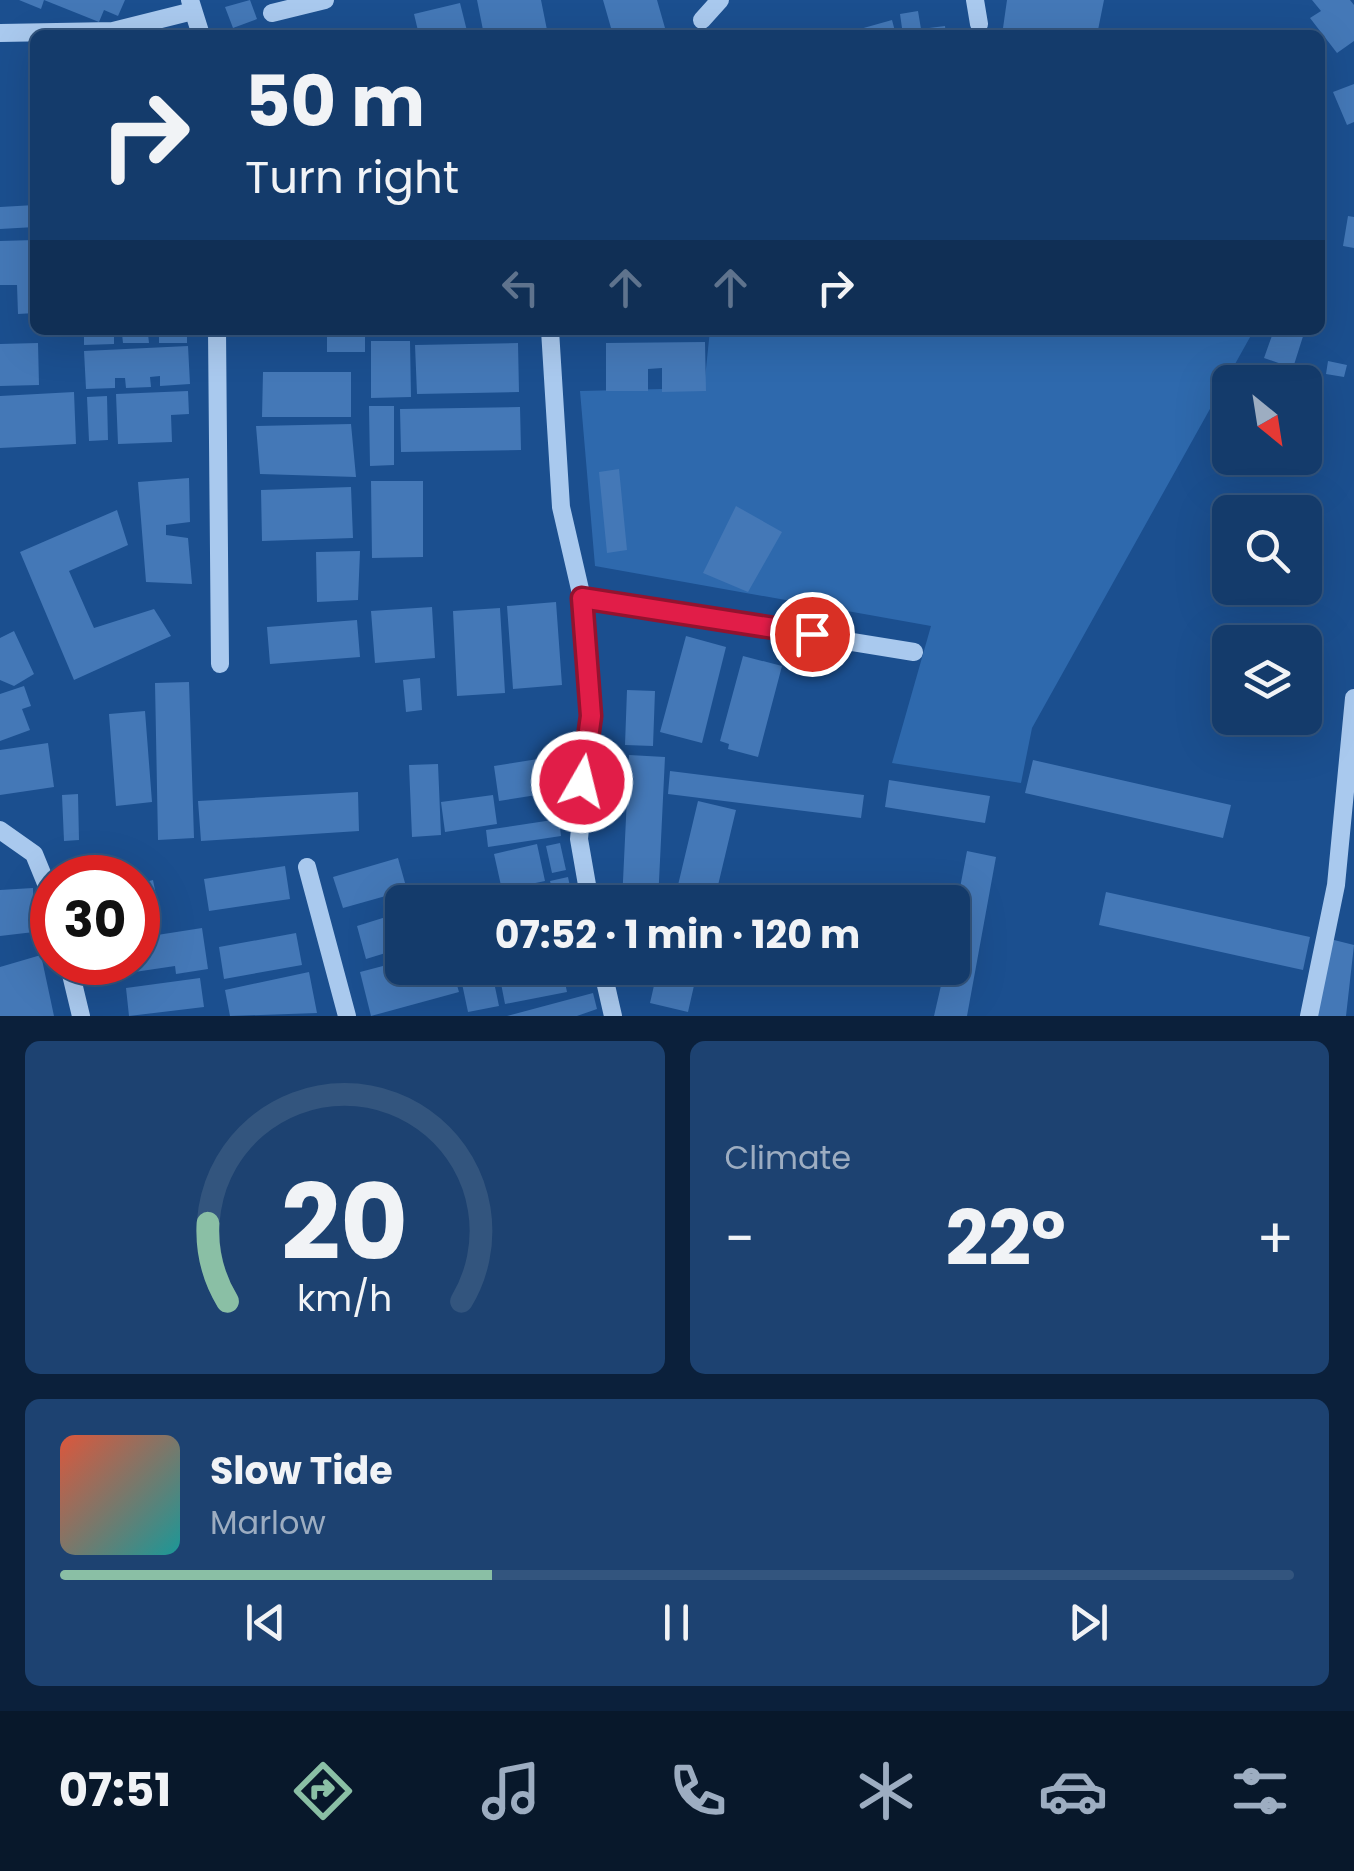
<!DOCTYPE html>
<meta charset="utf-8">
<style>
:root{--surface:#143b6b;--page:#1d4271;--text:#f1f3f6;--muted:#9dadc1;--line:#33557e;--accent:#8abfa5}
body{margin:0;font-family:Poppins,sans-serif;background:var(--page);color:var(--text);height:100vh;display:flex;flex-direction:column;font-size:38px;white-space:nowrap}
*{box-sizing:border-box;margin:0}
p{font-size:32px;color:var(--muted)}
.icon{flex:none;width:55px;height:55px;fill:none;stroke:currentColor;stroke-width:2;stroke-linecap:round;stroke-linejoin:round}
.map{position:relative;height:1016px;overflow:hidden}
.panel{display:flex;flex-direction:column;gap:25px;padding:25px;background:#0b203b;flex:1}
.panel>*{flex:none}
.guide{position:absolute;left:30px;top:30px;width:1295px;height:305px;border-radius:15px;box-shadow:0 10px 40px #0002,0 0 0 2px var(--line);background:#143b6b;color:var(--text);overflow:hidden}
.needle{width:65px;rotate:150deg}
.tools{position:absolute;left:1212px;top:365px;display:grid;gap:20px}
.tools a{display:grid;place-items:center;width:110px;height:110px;border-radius:15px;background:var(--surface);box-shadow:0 10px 40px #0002,0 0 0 2px var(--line);font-size:50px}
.speed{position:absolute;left:30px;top:855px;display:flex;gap:20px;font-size:50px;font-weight:700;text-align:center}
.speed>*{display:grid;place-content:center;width:130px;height:130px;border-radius:50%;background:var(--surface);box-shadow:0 10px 40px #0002,0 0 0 2px var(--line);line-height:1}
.speed .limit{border:15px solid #d22;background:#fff;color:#111}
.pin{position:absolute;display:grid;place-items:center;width:85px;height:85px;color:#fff;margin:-42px;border:5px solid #fff;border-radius:50%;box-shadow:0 2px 10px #0007}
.me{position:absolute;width:110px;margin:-55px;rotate:8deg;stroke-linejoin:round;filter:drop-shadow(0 0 8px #0008)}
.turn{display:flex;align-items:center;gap:35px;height:210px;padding:0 50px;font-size:45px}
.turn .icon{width:130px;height:130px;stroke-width:2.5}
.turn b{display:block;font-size:70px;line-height:85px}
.lanes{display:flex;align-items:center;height:95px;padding:0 50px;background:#0003;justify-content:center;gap:50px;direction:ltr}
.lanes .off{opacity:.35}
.big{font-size:75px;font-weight:700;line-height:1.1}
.panel .widget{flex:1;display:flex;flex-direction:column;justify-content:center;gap:15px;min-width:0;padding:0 35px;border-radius:15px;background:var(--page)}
.panel .dial{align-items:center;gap:0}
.dial svg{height:260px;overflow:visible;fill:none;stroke:var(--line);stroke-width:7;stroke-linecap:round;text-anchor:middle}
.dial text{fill:var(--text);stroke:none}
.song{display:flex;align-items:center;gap:30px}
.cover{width:120px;height:120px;border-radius:15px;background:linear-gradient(135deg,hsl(10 70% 55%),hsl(180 70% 35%))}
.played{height:10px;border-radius:5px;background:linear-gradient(90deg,var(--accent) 35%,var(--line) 35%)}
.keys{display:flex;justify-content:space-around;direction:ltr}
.heat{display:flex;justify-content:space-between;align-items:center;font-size:55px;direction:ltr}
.panel .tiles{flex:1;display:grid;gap:25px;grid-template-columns:1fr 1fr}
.widget:last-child{grid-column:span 2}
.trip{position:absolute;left:385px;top:885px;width:585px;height:100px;border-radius:15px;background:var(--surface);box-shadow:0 10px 40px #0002,0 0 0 2px var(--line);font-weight:700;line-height:100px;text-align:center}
.tab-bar{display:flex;height:160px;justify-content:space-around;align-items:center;background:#08182b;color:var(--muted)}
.tab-bar .icon{width:70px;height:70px}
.tab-bar .selected{color:var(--accent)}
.tab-bar b{font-size:45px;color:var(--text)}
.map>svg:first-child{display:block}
.green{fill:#2e69ad}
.building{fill:#4478b7}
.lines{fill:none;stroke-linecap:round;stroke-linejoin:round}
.minor{stroke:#a9c9ee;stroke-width:18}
.route-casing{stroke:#92132f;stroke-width:25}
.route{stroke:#e11d48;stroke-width:18}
</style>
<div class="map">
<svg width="1354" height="1016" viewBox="0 0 1354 1016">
<rect width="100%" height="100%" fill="#1b4f8f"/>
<!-- green -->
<path class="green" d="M710 330H1254L1032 728 1021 783 892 763 931 626 595 566 580 391 704 388Z"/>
<!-- building -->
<path class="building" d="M19 0H125L118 16 104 10 99 22 44 0 41 9Z
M250 0 257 19 233 28 225 7Z
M477 0H541L548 35H484Z
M603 0H657L667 35H613Z
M1007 0H1104L1097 35 1003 28Z
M1312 0H1350L1354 5V41L1337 53 1310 18 1321 11Z
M460 3 468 35H419L414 14Z
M918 11 921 29 945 26 946 35H903L900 14Z
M892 20 896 35H861L860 29Z
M1354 84V122L1347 125 1333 92Z
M35 92V167H32L28 93Z
M35 205V227L0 229V207Z
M1348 216 1354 217V248L1343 246Z
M35 240V313L18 314 17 285H0V241Z
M84 330H187V343H159V334H148L149 343H123L122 334 114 335V344L84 345Z
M327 330H365V352H327Z
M1274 330H1305L1293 368 1264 358Z
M371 341H410L411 397 371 398Z
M705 342 706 391 662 392V368L648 369V391H606V343Z
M38 343 39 385 0 386V344Z
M518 343 519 392 417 394 415 345Z
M188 346 190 384 160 386V376L150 377 151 387 126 388 125 378H115V388L86 389 84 351Z
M1328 361 1347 365 1344 377 1326 374Z
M263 372H351V417H262Z
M188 391 189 414 171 415 172 442 118 444 116 394Z
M74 392 76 444 0 448V396Z
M107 396 108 440 89 441 87 397Z
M369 406H394V465L370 466Z
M520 407 521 450 401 452 400 409Z
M351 424 356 477 260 474 256 426Z
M619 469 627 550 607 553 599 472Z
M189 478 190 522 166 525V535L188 538 192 584 146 582 138 482Z
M371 481H423V557L372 558Z
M351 487 353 538 262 541 261 490Z
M736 506 782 532 748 592 703 573Z
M117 510 128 545 69 571 94 628 154 609 171 636 74 680 20 552Z
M360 551 358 600 317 602 316 552Z
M556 602 562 685 513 689 507 606Z
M432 607 435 658 375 663 371 611Z
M500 608 505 693 457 696 453 611Z
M357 620 360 657 270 664 267 627Z
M14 631 34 674 14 686 0 680V638Z
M686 636 726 647 702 743 660 732Z
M743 656 782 666 758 757 728 749 729 744 720 741Z
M420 678 422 710 406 712 403 680Z
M189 682 194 838 158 840 155 683Z
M24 686 31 706 22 709 30 730 0 741V694Z
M627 690 655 691 653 746 625 745Z
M145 711 152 802 116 806 109 714Z
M48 743 54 787 0 795V750Z
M629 755 665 757 658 902H622Z
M557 756 562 791 499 801 494 766Z
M1033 760 1231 805 1223 838 1025 793Z
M438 764 441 835 412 837 409 765Z
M670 771 864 795 861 818 668 794Z
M889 780 990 796 985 823 885 807Z
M358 792 359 831 201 841 198 801Z
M78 794 79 840 64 841 62 795Z
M493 795 497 824 445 832 441 802Z
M698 801 736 810 714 902H674Z
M559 819 561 836 488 847 486 830Z
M560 843 566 870 552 873 546 846Z
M537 844 545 881 502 890 494 854Z
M967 851 996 857 967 1016H934L945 968H952V930Z
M398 858 407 890 343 908 333 877Z
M285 866 290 899 209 911 204 879Z
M568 877 572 896 555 900 550 881Z
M153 880 157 900 151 902 153 913 138 916V884Z
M33 888 34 932 0 936V890Z
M437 888 440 902H417L415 893Z
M548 890 551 902H498V901Z
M1106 892 1310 937 1303 970 1099 925Z
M402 912V948L366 959 357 926Z
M202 928 208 969 176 974 175 966 121 974 119 962H138V938Z
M296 933 302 965 224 979 219 947Z
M1326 938 1354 945 1346 1016H1311Z
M41 955 54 1016H0V967Z
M402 961V968H452L459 992 371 1016 360 972Z
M491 968 499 1006 468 1012 460 974Z
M498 968H562L567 992 505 1004Z
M658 968H698L688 1012 650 1003Z
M309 972 317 1013 230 1016 225 990Z
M200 978 204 1007 129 1016 126 988Z
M593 993 597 1009 577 1016H507Z"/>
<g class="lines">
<!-- minor -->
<path class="minor" d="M190 0 201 35
M975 0 979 24
M272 13 325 0
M702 20 720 0
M0 33 113 31 193 11
M217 330 220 664
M550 330 561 507 582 598 591 716 579 839 590 902
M582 598 914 652
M0 830 34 854 52 898
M307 867 347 1016
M68 962 81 1016
M602 968 613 1016
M1309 1016 1336 885 1354 698"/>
</g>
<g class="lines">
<!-- route casing -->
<g class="route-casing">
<path id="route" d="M582 782 591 716 582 598 812 634"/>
</g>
<!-- route -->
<use href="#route" class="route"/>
</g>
</svg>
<div class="tools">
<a><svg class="needle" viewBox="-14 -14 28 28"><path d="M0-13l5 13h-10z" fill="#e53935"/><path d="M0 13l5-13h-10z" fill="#9dadc1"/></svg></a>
<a><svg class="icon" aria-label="search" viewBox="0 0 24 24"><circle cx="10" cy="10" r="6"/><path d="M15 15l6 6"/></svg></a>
<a><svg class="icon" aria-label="layers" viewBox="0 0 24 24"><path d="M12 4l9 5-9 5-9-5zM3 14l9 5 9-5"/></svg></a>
</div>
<div class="speed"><div class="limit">30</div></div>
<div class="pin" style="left:812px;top:634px;background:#d93025"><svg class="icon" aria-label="arrive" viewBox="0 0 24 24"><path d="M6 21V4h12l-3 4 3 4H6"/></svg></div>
<svg class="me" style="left:582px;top:782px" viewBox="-20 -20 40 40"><circle r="17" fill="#e11d48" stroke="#fff" stroke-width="3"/><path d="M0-11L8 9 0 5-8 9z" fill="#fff"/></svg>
<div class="trip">07:52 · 1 min · 120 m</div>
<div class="guide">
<div class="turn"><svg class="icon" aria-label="right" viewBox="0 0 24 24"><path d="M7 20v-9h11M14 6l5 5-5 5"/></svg><div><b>50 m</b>Turn right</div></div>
<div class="lanes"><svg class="icon off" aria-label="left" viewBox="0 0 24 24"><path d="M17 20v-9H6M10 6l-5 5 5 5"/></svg><svg class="icon off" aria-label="ahead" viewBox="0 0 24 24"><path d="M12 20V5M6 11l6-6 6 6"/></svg><svg class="icon off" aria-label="ahead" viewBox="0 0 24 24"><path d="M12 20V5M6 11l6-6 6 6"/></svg><svg class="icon" aria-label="right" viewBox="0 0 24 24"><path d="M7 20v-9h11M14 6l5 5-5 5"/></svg></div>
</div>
</div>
<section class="panel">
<div class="tiles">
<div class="widget dial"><svg viewBox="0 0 100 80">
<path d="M14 69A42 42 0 1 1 86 69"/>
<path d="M14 69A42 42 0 0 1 8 45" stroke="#8abfa5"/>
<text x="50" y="56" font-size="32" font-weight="700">20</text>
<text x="50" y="72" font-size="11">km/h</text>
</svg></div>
<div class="widget"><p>Climate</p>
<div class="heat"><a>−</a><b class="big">22°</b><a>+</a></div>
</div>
<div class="widget">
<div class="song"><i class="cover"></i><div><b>Slow Tide</b><p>Marlow</p></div></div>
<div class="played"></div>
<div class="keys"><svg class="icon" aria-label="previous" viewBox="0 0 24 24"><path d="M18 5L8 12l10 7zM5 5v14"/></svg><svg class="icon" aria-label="pause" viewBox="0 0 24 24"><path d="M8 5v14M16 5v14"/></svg><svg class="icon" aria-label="next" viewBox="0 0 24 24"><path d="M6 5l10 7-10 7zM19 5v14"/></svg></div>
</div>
</div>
</section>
<nav class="tab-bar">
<b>07:51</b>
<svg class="icon selected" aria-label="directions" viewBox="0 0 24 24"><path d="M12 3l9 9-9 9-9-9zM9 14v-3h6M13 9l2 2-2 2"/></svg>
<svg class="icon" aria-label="music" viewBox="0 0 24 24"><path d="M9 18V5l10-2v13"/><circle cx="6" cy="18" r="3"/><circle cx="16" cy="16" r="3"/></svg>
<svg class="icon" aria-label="phone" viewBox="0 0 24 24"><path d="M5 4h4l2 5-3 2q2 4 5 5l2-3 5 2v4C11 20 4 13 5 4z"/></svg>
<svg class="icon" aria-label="climate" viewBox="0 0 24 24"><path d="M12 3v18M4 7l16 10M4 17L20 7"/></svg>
<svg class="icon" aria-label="car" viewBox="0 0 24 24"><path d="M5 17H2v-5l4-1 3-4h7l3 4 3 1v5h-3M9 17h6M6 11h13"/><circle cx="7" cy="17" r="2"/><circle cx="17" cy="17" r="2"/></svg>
<svg class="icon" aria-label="filters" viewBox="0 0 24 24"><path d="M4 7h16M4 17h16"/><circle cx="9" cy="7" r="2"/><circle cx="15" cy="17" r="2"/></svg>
</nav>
